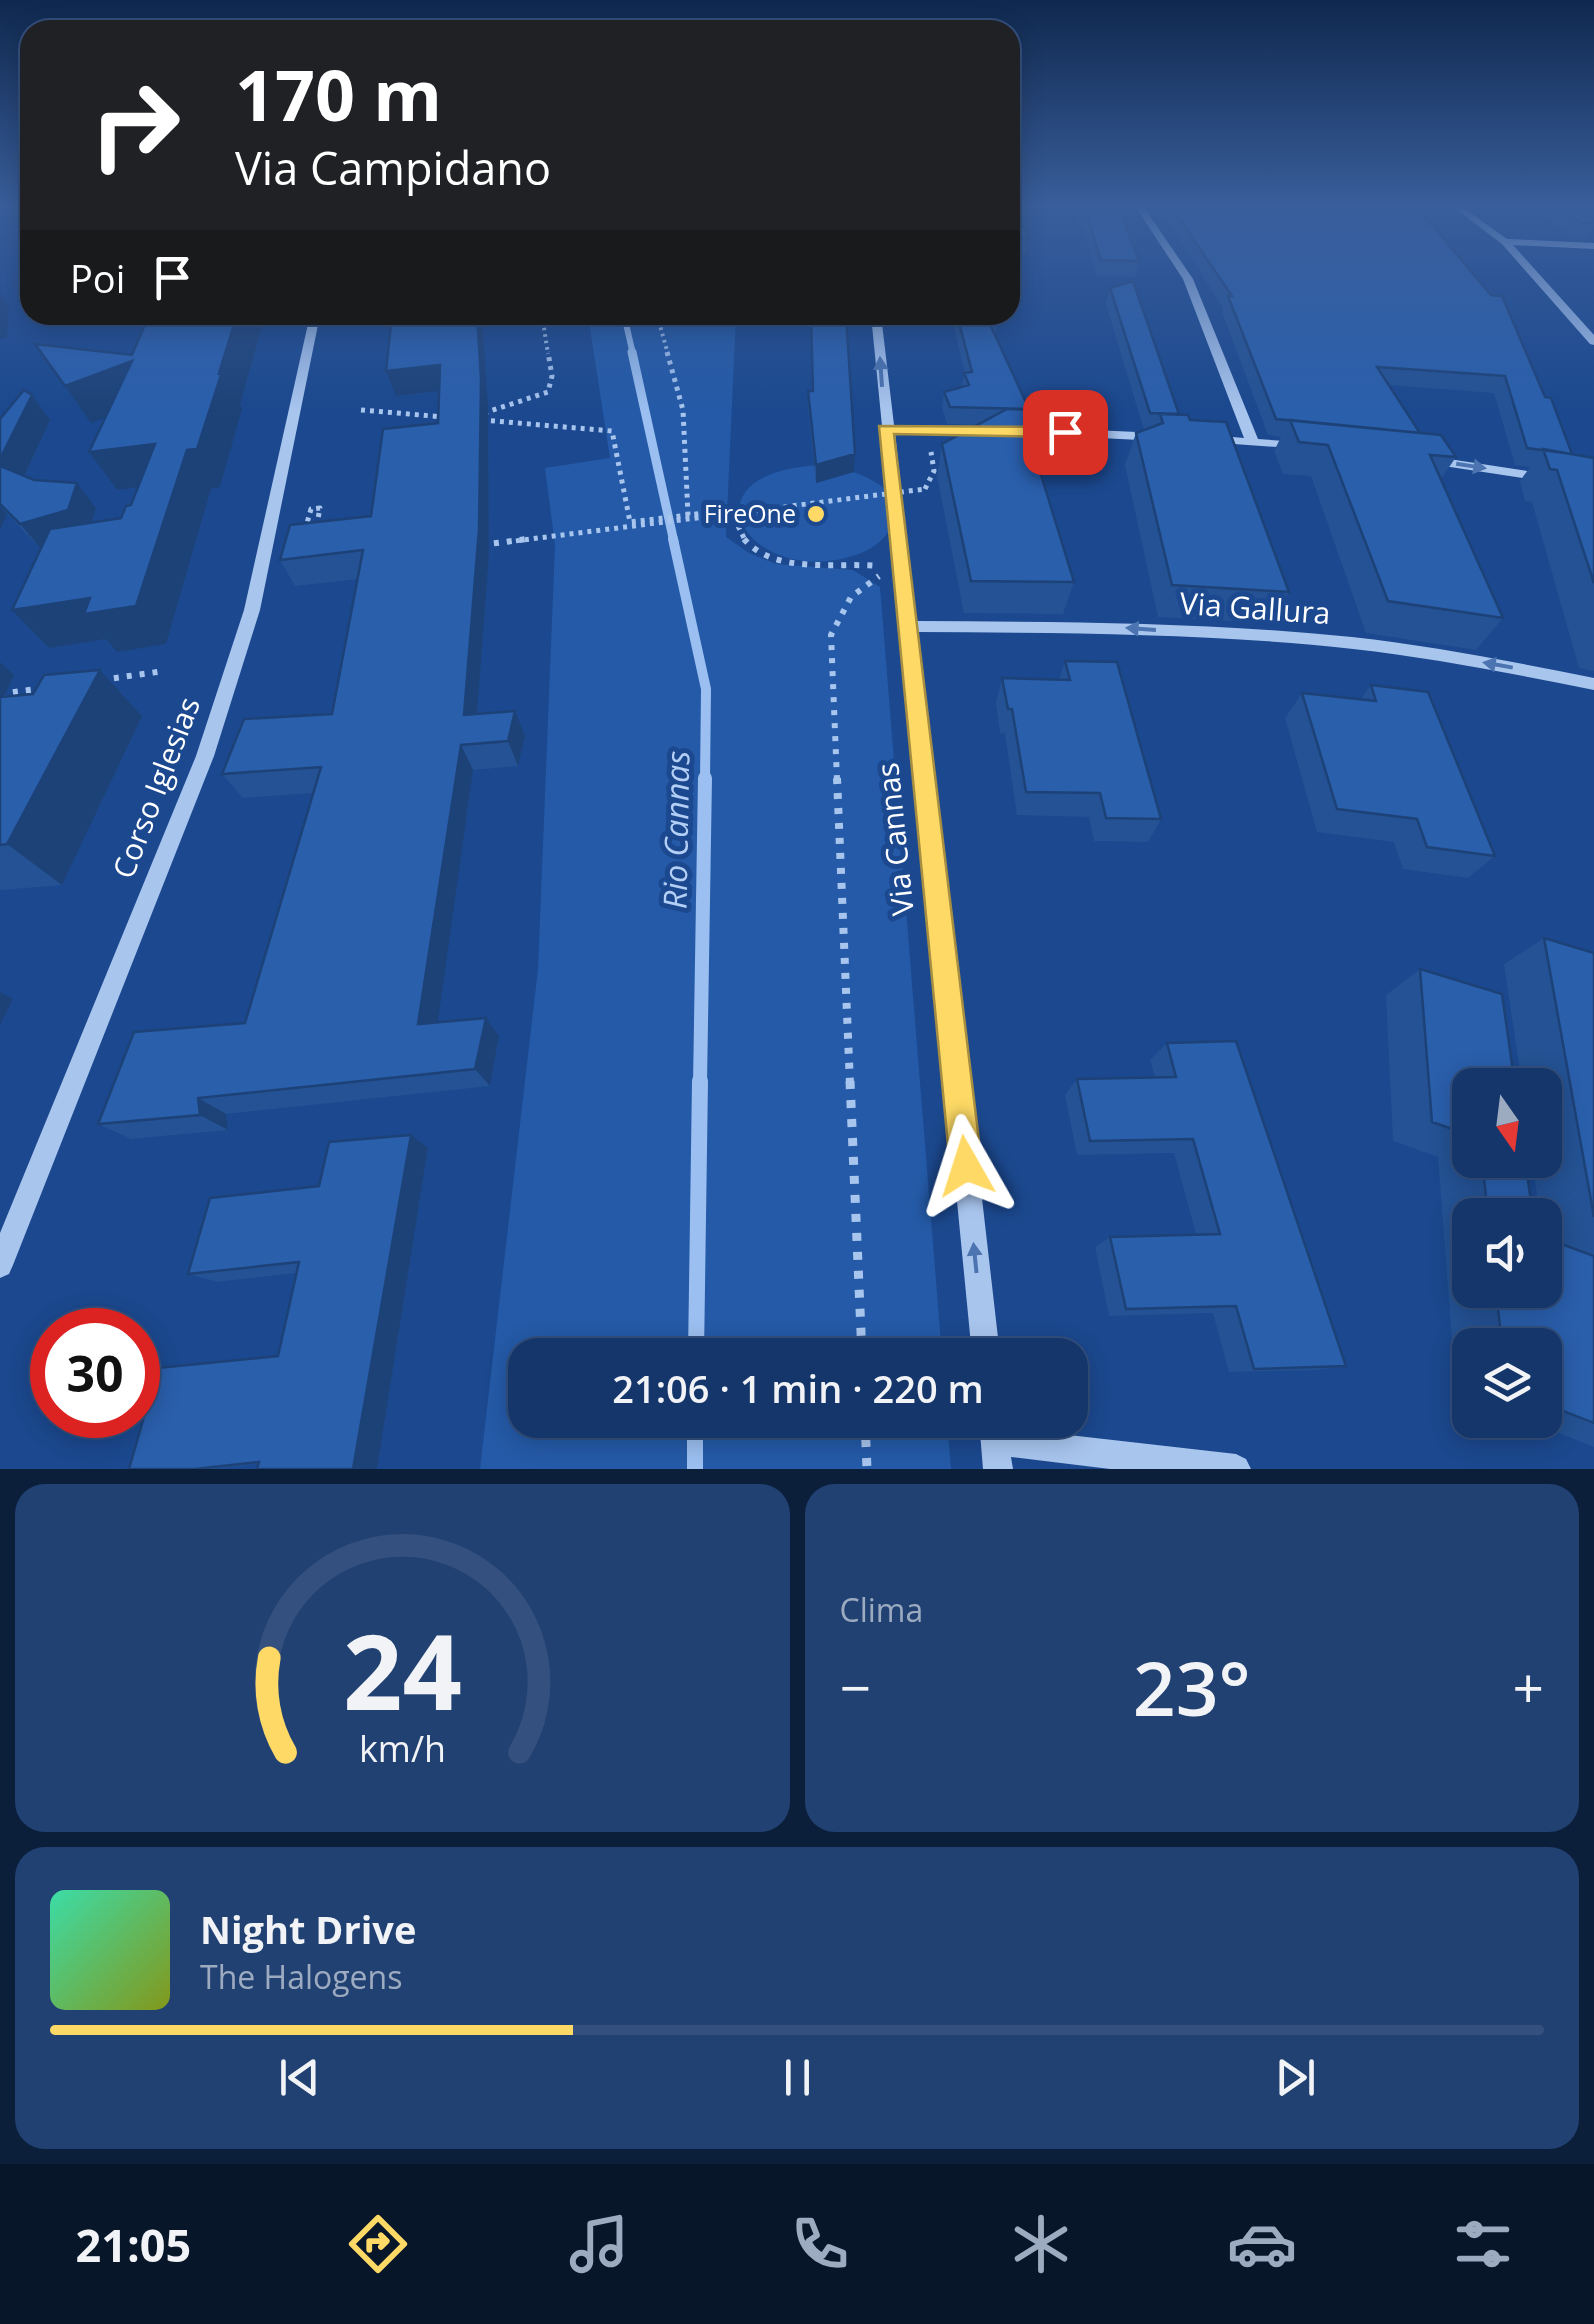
<!DOCTYPE html>
<html lang="it">
<meta charset="utf-8">
<style>
:root{--surface:#14366a;--page:#214172;--text:#f1f3f6;--muted:#9dabc1;--line:#33507e;--accent:#fed965}
body{margin:0;font-family:"Open Sans",sans-serif;background:var(--page);color:var(--text);height:100vh;display:flex;flex-direction:column;font-size:38px;white-space:nowrap}
*{box-sizing:border-box;margin:0}
p{font-size:32px;color:var(--muted)}
.icon{flex:none;width:55px;height:55px;fill:none;stroke:currentColor;stroke-width:2;stroke-linecap:round;stroke-linejoin:round}
.map{position:relative;height:1469px;overflow:hidden}
.panel{display:flex;flex-direction:column;gap:15px;padding:15px;background:#0b1e3a;flex:1}
.panel>*{flex:none}
.hud{position:absolute;left:20px;top:20px;width:1000px;height:305px;border-radius:30px;box-shadow:0 5px 25px #0003,0 0 0 2px var(--line);background:#202124;color:#fff;overflow:hidden}
.needle{width:65px;rotate:166deg}
.tools{position:absolute;left:1452px;top:1068px;display:grid;gap:20px}
.tools a{display:grid;place-items:center;width:110px;height:110px;border-radius:20px;background:var(--surface);box-shadow:0 5px 25px #0003,0 0 0 2px var(--line);font-size:50px}
.speed{position:absolute;left:30px;top:1308px;display:flex;gap:20px;font-size:50px;font-weight:700;text-align:center}
.speed>*{display:grid;place-content:center;width:130px;height:130px;border-radius:50%;background:var(--surface);box-shadow:0 5px 25px #0003,0 0 0 2px var(--line);line-height:1}
.speed .limit{border:15px solid #d22;background:#fff;color:#111}
.pin{position:absolute;display:grid;place-items:center;width:85px;height:85px;color:#fff;margin:-42px;border-radius:20px;box-shadow:0 5px 15px #0006}
.me{position:absolute;width:110px;margin:-55px;rotate:354deg;stroke-linejoin:round;filter:drop-shadow(0 0 8px #0008)}
.turn{display:flex;align-items:center;gap:35px;height:210px;padding:0 50px;font-size:45px}
.turn .icon{width:130px;height:130px;stroke-width:2.5}
.turn b{display:block;font-size:70px;line-height:85px}
.then{display:flex;align-items:center;height:95px;padding:0 50px;background:#0003;gap:20px;font-size:38px}
.big{font-size:75px;font-weight:600;line-height:1.1}
.panel .widget{flex:1;display:flex;flex-direction:column;justify-content:center;gap:15px;min-width:0;padding:0 35px;border-radius:30px;background:var(--page)}
.panel .dial{align-items:center;gap:0}
.dial svg{height:260px;overflow:visible;fill:none;stroke:var(--line);stroke-width:7;stroke-linecap:round;text-anchor:middle}
.dial text{fill:var(--text);stroke:none}
.song{display:flex;align-items:center;gap:30px}
.cover{width:120px;height:120px;border-radius:15px;background:linear-gradient(135deg,hsl(160 70% 55%),hsl(70 70% 35%))}
.played{height:10px;border-radius:5px;background:linear-gradient(90deg,var(--accent) 35%,var(--line) 35%)}
.keys{display:flex;justify-content:space-around;direction:ltr}
.heat{display:flex;justify-content:space-between;align-items:center;font-size:55px;direction:ltr}
.panel .tiles{flex:1;display:grid;gap:15px;grid-template-columns:1fr 1fr}
.widget:last-child{grid-column:span 2}
.trip{position:absolute;left:508px;top:1338px;width:580px;height:100px;border-radius:30px;background:var(--surface);box-shadow:0 5px 25px #0003,0 0 0 2px var(--line);font-weight:600;line-height:100px;text-align:center}
.dock{display:flex;height:160px;justify-content:space-around;align-items:center;background:#08162a;color:var(--muted)}
.dock .icon{width:70px;height:70px}
.dock .selected{color:var(--accent)}
.dock b{font-size:45px;color:var(--text)}
.map>svg:first-child{display:block}
.green{fill:#245aa7}
.lines{fill:none;stroke-linecap:round;stroke-linejoin:round}
.stream-far4{stroke:#9bbff0;stroke-width:6}
.stream-far3{stroke:#9bbff0;stroke-width:9}
.stream-far2{stroke:#9bbff0;stroke-width:10}
.stream-far1{stroke:#9bbff0;stroke-width:14}
.stream{stroke:#9bbff0;stroke-width:16}
.path-far4{stroke:#a8c5ee;stroke-width:4;stroke-dasharray:2.5 4;stroke-linecap:butt}
.path-far3{stroke:#a8c5ee;stroke-width:5;stroke-dasharray:4 5;stroke-linecap:butt}
.path-far2{stroke:#a8c5ee;stroke-width:6;stroke-dasharray:5 8;stroke-linecap:butt}
.path-far1{stroke:#a8c5ee;stroke-width:8;stroke-dasharray:6 9;stroke-linecap:butt}
.path{stroke:#a8c5ee;stroke-width:9;stroke-dasharray:8 11;stroke-linecap:butt}
.minor{fill:#a8c5ee;fill-rule:evenodd}
.path-bridge-far1{stroke:#a8c5ee;stroke-width:5;stroke-dasharray:4 5;stroke-linecap:butt}
.path-bridge{stroke:#a8c5ee;stroke-width:6;stroke-dasharray:5 8;stroke-linecap:butt}
.wall{fill:#245294}
.shaded-wall{fill:#1d4278}
.building{fill:#2a5fac;stroke:#1d4278;stroke-width:2.5}
.oneway{fill:#4c74b0}
.route{fill:#fed965;stroke:#a58d42;stroke-width:2.5}
.poi-dot{fill:#fed965;stroke:#1b488e;stroke-width:4}
.labels{text-anchor:middle;stroke-width:10;stroke-linejoin:round;paint-order:stroke}
.far-poi-label{font-size:25px;fill:#fff;stroke:#1b488e;text-anchor:end}
.street-label{font-size:30px;fill:#fff;stroke:#1b488e}
.water-label{font-size:32px;font-style:italic;fill:#b4cff5;stroke:#1b488e}
</style>
<div class="map">
<svg width="1594" height="1469" viewBox="0 0 1594 1469">
<rect width="100%" height="100%" fill="#1b488e"/>
<!-- green -->
<path class="green" d="M588 315H736L726 537 749 553 776 564 853 570 880 587 942 1355H525V1420H947L951 1469H480L538 969 555 545 545 468 610 458Z
M823 465C850 469 910 485 892 525 887 537 877 545 866 551 754 599 669 471 823 465Z"/>
<g class="lines">
<!-- stream-far4 -->
<path class="stream-far4" d="M624 315 633 354"/>
<!-- stream-far3 -->
<path class="stream-far3" d="M632 352 674 542"/>
<!-- stream-far2 -->
<path class="stream-far2" d="M673 539 706 689 705 780"/>
<!-- stream-far1 -->
<path class="stream-far1" d="M700 1084 705 778"/>
<!-- stream -->
<path class="stream" d="M696 1355 700 1081
M695 1420V1469"/>
<!-- path-far4 -->
<path class="path-far4" d="M542 315 548 354
M657 315 668 354
M374 324 398 321"/>
<!-- path-far3 -->
<path class="path-far3" d="M667 352 683 410 688 515
M361 410 444 417
M484 413 548 392 552 376 548 352
M482 420 612 431 630 522 730 510 746 542
M925 489 934 471 931 452
M305 530 311 509 320 508 316 529"/>
<!-- path-far2 -->
<path class="path-far2" d="M744 539C775 575 836 562 879 566
M101 680 164 671
M0 694 44 688
M837 780 831 635 851 597 879 576"/>
<!-- path-far1 -->
<path class="path-far1" d="M837 778 850 1084"/>
<!-- path -->
<path class="path" d="M850 1081 862 1355
M865 1420 867 1469"/>
<!-- minor -->
<path class="minor" d="M1135 206H1143L1193 279 1258 439 1299 442 1305 446 1304 449 1206 442V436L1210 435 1244 438 1183 279Z
M1452 206H1461L1507 239 1594 243V249L1513 245 1594 335V345L1590 344 1502 244Z
M310 315H320L260 610 214 756 13 1265 9 1274 0 1278V1233L196 756 244 610Z
M871 315H881L894 425 990 427 996 431 990 435 895 433 916 621C1062 622 1207 622 1352 637 1434 646 1514 662 1594 678V690C1514 674 1434 658 1353 649 1208 633 1063 633 917 632L1000 1355H972L882 432 879 429 882 426Z
M1026 427 1159 433 1165 437 1159 441 1022 434V428Z
M1429 456 1594 481V489L1424 463 1422 460Z
M979 1420H1007L1008 1428 1236 1454 1246 1459 1251 1469H1110L1011 1457 1013 1469H983Z"/>
<!-- path-bridge-far1 -->
<path class="path-bridge-far1" d="M507 542 925 489"/>
<!-- path-bridge -->
<path class="path-bridge" d="M481 545 527 539"/>
</g>
<!-- wall -->
<path class="wall" d="M1010 206 1029 238 1026 253H1010Z
M1066 206H1118L1139 261 1135 277 1097 276 1084 232Z
M1158 206H1409L1545 397 1572 454 1594 458V671L1579 668 1532 502 1525 501 1520 481 1530 467 1515 465 1494 393 1389 385 1420 433 1456 457 1441 479 1503 618 1476 650 1366 633 1311 476 1283 474 1274 451 1281 437 1268 435 1222 312 1223 308Z
M1526 206H1594V228L1587 239 1573 238Z
M1110 288 1179 414 1190 420 1289 592 1270 623 1158 617 1125 465 1136 433 1144 430 1106 304Z
M130 315H265L240 405 242 409 220 487 211 489 166 644 117 652 106 639 49 648 41 549 7 514 0 530V419L32 395 50 420 25 476 96 508 92 523 121 518 131 505 138 487 117 490 89 452 105 417 91 423 35 344 132 355 146 323 139 326Z
M951 315H997L998 320 995 336 1029 410 1048 426 1040 458H1036L1074 582 1063 614 964 613 937 476 942 444 978 425 947 424 942 408 944 392 961 387 965 373Z
M480 317 483 330 488 405 489 555 477 714 525 736 518 766 473 770 437 1022 499 1036 490 1086 226 1114 228 1130 131 1139 98 1124 245 1023 313 793 243 798 222 774 332 714 358 579 295 586 280 560 371 516 438 423 439 391 396 396Z
M808 391 855 454 854 472 816 483 808 408Z
M1065 661 1161 819 1148 842 1094 841 1089 817 1017 815 1005 734 1000 733 996 703 1002 678 1059 680Z
M0 662 14 675 4 697 33 694 100 670 142 716 62 885 2 890 0 889Z
M1371 685 1495 856 1468 878 1403 869 1394 842 1317 832 1285 718 1302 693 1360 700Z
M1544 938 1594 953V1447L1526 1420H1545V1345H1470V1398L1456 1392 1438 1157 1393 1141 1386 995 1420 969 1470 1085V1160H1525L1533 1215H1470V1290H1545V1215H1540L1532 1160H1545V1085H1522L1504 964Z
M1167 1043 1346 1366 1317 1370 1229 1372 1213 1313 1109 1316 1095 1247 1110 1237 1196 1234 1174 1153 1077 1155 1065 1095 1077 1079 1155 1077 1150 1060Z
M428 1148 377 1469H257L258 1464 212 1469H129L278 1356 297 1273 217 1282 188 1274 319 1186Z"/>
<!-- shaded-wall -->
<path class="shaded-wall" d="M0 293 9 306 7 338 0 339Z
M133 315H169L139 326Z
M237 315H265L240 405 242 409 220 487 211 489 166 644 117 652 106 639 49 648 12 610 177 482 117 490 89 452 155 444 187 450 219 373Z
M475 315H480L483 330 488 405 489 555 475 740 464 715Z
M132 361 155 398 91 423 65 386Z
M440 365 448 390 396 396 386 371Z
M32 395 50 420 18 490 0 468V459Z
M855 454 854 472 816 483V465Z
M77 483 96 508 88 536 42 550 20 524Z
M0 506 7 514 0 530Z
M0 662 14 675 0 706Z
M100 670 142 716 62 885 7 844Z
M515 711 525 736 518 766 508 741Z
M461 745 473 770 435 1042 418 1024Z
M0 992 13 999 0 1025Z
M486 1018 499 1036 490 1086 475 1069Z
M198 1098 226 1114 228 1130 200 1115Z
M411 1135 428 1148 377 1469H353Z"/>
<!-- building -->
<path class="building" d="M1010 206H1013L1029 238H1010Z
M1079 206H1118L1139 261 1101 260 1087 217Z
M1171 206H1409L1432 225 1491 295 1502 296 1545 397 1551 398 1572 454 1527 448 1505 376 1377 367 1420 433 1276 419 1228 296H1232Z
M1556 206H1575L1594 222V224L1582 223Z
M1133 281 1179 414 1150 413 1110 288Z
M149 315H237L219 373 222 372 197 449 187 450 136 606 84 614 90 598 12 610 50 529 121 518 126 506 131 505 155 444 89 452 132 361 65 386 35 344 132 355Z
M392 315H477L481 379 479 529 464 715 515 711 508 741 461 745 418 1024 486 1018 475 1069 198 1098 200 1115 98 1124 134 1032 245 1023 321 767 222 774 244 719 332 714 363 550 280 560 290 525 371 516 383 429 438 423 440 365 386 371Z
M811 315H846L855 454 816 465 808 391H813Z
M957 315H997L998 320H988L1029 409 950 407 944 392 969 385 964 373 972 372Z
M24 390 32 395 0 459V419Z
M1007 409 1040 410 1048 426H1026L1074 582 971 581 942 444Z
M1160 414 1188 415 1190 420 1226 422 1289 592 1172 585 1136 433 1163 423Z
M1290 420 1441 435 1456 457 1430 455 1503 618 1388 601 1328 445 1299 442Z
M1543 449 1594 458V583L1557 470 1550 469Z
M0 466 34 480 77 483 68 510 20 524 0 504Z
M1065 661 1117 662 1161 819 1106 818 1100 793 1026 792 1012 709H1008L1002 678 1070 680Z
M100 670 7 844 0 845V697L33 694 44 675Z
M1371 685 1428 692 1495 856 1427 847 1417 819 1337 809 1302 693 1376 701Z
M1544 938 1594 953V1217Z
M1420 969 1502 994 1515 1085H1470V1135L1432 1122Z
M1236 1041 1346 1366 1254 1369 1236 1306 1126 1309 1110 1237 1220 1234 1193 1139 1090 1141 1077 1079 1176 1077 1167 1043Z
M411 1135 353 1469H257L259 1462 195 1469H129L158 1368 278 1356 299 1262 188 1274 210 1198 319 1186 329 1142Z
M1482 1160H1525L1533 1215H1488Z
M1545 1238 1594 1256V1423L1545 1404V1345H1502L1496 1290H1545Z"/>
<!-- one-way arrows -->
<defs><path id="oneway-solid" d="M-6-.8H1V-3.2L6.5 0L1 3.2V.8H-6Z" transform="scale(2.5)"/></defs>
<g class="oneway">
<use href="#oneway-solid" transform="translate(881 372) rotate(-94)"/>
<use href="#oneway-solid" transform="translate(1471 466) rotate(9)"/>
<use href="#oneway-solid" transform="translate(1141 629) rotate(-176)"/>
<use href="#oneway-solid" transform="translate(1498 665) rotate(-170)"/>
<use href="#oneway-solid" transform="translate(975 1258) rotate(-96)"/>
</g>
<!-- sky -->
<linearGradient id="sky" x2="0" y2="1"><stop stop-color="#0f284e"/><stop offset="0.5" stop-color="#395e9b"/><stop offset="1" stop-color="#395e9b" stop-opacity="0"/></linearGradient>
<rect width="1594" height="411" fill="url(#sky)"/>
<!-- route -->
<path class="route" d="M879 426 1065 427 1073 432 1065 437 894 434 982 1166 977 1177 966 1182 954 1177 950 1166Z"/>
<!-- markers -->
<circle class="poi-dot" cx="816" cy="514" r="10"/>
<g class="labels">
<!-- far-poi labels -->
<g class="far-poi-label">
<text x="796" y="523">FireOne</text>
</g>
<!-- street labels -->
<g class="street-label">
<text transform="translate(1255 609) rotate(4)" y="10">Via Gallura</text>
<text transform="translate(157 788) rotate(-69)" y="10">Corso Iglesias</text>
<text transform="translate(896 839) rotate(-96)" y="10">Via Cannas</text>
</g>
<!-- water labels -->
<g class="water-label">
<text transform="translate(677 830) rotate(-89)" y="11">Rio Cannas</text>
</g>
</g>
</svg>
<div class="tools">
<a><svg class="needle" viewBox="-14 -14 28 28"><path d="M0-13l5 13h-10z" fill="#e53935"/><path d="M0 13l5-13h-10z" fill="#9dabc1"/></svg></a>
<a><svg class="icon" aria-label="sound" viewBox="0 0 24 24"><path d="M4 9h4l5-4v14l-5-4H4zM17 9q2 3 0 6"/></svg></a>
<a><svg class="icon" aria-label="layers" viewBox="0 0 24 24"><path d="M12 4l9 5-9 5-9-5zM3 14l9 5 9-5"/></svg></a>
</div>
<div class="speed"><div class="limit">30</div></div>
<div class="pin" style="left:1065px;top:432px;background:#d93025"><svg class="icon" aria-label="arrive" viewBox="0 0 24 24"><path d="M6 21V4h12l-3 4 3 4H6"/></svg></div>
<svg class="me" style="left:966px;top:1166px" viewBox="-20 -20 40 40"><path d="M0-17L14 15 0 8-14 15z" fill="#fed965" stroke="#fff" stroke-width="4"/></svg>
<div class="trip">21:06 · 1 min · 220 m</div>
<div class="hud">
<div class="turn"><svg class="icon" aria-label="right" viewBox="0 0 24 24"><path d="M7 20v-9h11M14 6l5 5-5 5"/></svg><div><b>170 m</b>Via Campidano</div></div>
<div class="then">Poi<svg class="icon" aria-label="arrive" viewBox="0 0 24 24"><path d="M6 21V4h12l-3 4 3 4H6"/></svg></div>
</div>
</div>
<section class="panel">
<div class="tiles">
<div class="widget dial"><svg viewBox="0 0 100 80">
<path d="M14 69A42 42 0 1 1 86 69"/>
<path d="M14 69A42 42 0 0 1 9 40" stroke="#fed965"/>
<text x="50" y="56" font-size="32" font-weight="700">24</text>
<text x="50" y="72" font-size="11">km/h</text>
</svg></div>
<div class="widget"><p>Clima</p>
<div class="heat"><a>−</a><b class="big">23°</b><a>+</a></div>
</div>
<div class="widget">
<div class="song"><i class="cover"></i><div><b>Night Drive</b><p>The Halogens</p></div></div>
<div class="played"></div>
<div class="keys"><svg class="icon" aria-label="previous" viewBox="0 0 24 24"><path d="M18 5L8 12l10 7zM5 5v14"/></svg><svg class="icon" aria-label="pause" viewBox="0 0 24 24"><path d="M8 5v14M16 5v14"/></svg><svg class="icon" aria-label="next" viewBox="0 0 24 24"><path d="M6 5l10 7-10 7zM19 5v14"/></svg></div>
</div>
</div>
</section>
<nav class="dock">
<b>21:05</b>
<svg class="icon selected" aria-label="directions" viewBox="0 0 24 24"><path d="M12 3l9 9-9 9-9-9zM9 14v-3h6M13 9l2 2-2 2"/></svg>
<svg class="icon" aria-label="music" viewBox="0 0 24 24"><path d="M9 18V5l10-2v13"/><circle cx="6" cy="18" r="3"/><circle cx="16" cy="16" r="3"/></svg>
<svg class="icon" aria-label="phone" viewBox="0 0 24 24"><path d="M5 4h4l2 5-3 2q2 4 5 5l2-3 5 2v4C11 20 4 13 5 4z"/></svg>
<svg class="icon" aria-label="climate" viewBox="0 0 24 24"><path d="M12 3v18M4 7l16 10M4 17L20 7"/></svg>
<svg class="icon" aria-label="car" viewBox="0 0 24 24"><path d="M5 17H2v-5l4-1 3-4h7l3 4 3 1v5h-3M9 17h6M6 11h13"/><circle cx="7" cy="17" r="2"/><circle cx="17" cy="17" r="2"/></svg>
<svg class="icon" aria-label="filters" viewBox="0 0 24 24"><path d="M4 7h16M4 17h16"/><circle cx="9" cy="7" r="2"/><circle cx="15" cy="17" r="2"/></svg>
</nav>
